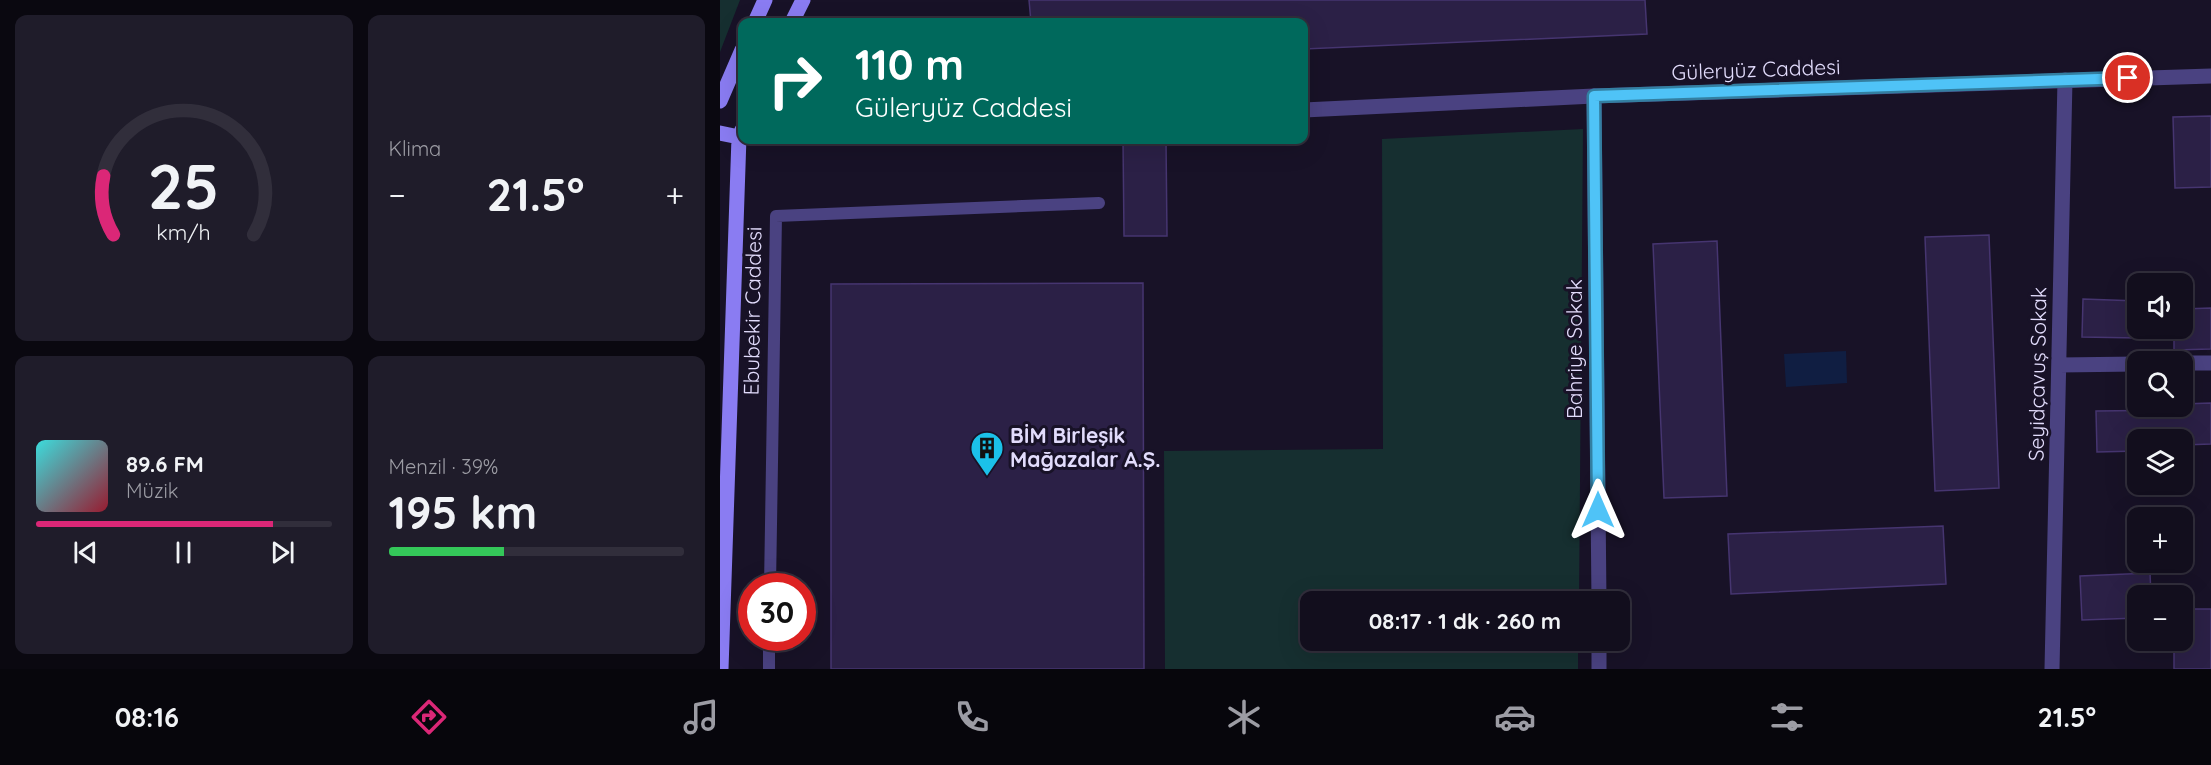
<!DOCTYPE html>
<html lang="tr">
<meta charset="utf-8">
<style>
:root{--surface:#120e1d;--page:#1f1c2a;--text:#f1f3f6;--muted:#9c9ca4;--line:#312e3b;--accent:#db2777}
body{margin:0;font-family:Quicksand,sans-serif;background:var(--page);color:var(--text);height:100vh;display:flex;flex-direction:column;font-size:22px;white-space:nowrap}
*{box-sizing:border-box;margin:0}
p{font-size:20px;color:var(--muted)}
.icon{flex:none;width:33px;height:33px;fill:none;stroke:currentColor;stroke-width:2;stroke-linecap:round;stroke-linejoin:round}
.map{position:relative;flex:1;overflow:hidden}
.sheet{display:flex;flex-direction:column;gap:15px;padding:15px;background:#0a0810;width:720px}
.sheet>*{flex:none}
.guide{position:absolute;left:18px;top:18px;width:570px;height:126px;border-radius:12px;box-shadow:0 6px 24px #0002,0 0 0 2px var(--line);background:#00695c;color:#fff;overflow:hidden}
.controls{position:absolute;left:1407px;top:273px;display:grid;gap:12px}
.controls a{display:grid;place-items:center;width:66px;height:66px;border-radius:12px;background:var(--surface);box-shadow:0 6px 24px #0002,0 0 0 2px var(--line);font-size:30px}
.speed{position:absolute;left:18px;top:573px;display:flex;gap:12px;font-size:30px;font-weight:700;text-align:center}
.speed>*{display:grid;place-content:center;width:78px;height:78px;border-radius:50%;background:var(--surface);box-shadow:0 6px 24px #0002,0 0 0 2px var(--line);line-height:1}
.speed .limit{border:9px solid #d22;background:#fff;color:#111}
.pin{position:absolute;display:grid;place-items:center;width:51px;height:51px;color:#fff;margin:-26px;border:3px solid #fff;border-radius:50%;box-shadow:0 2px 6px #0007}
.me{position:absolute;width:66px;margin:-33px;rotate:0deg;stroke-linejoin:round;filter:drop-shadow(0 0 4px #0008)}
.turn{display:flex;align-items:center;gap:21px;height:126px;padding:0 18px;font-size:27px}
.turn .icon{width:78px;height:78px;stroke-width:2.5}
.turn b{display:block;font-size:42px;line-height:51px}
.big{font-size:45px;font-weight:800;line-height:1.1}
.sheet .card{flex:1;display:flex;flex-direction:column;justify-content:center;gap:9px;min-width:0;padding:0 21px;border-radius:12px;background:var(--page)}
.sheet .dial{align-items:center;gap:0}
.dial svg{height:156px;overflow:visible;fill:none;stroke:var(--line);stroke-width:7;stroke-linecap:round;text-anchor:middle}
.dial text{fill:var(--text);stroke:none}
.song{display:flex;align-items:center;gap:18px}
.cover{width:72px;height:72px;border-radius:9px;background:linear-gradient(135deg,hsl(180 70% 55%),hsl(350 70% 35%))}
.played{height:6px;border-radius:3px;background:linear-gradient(90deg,var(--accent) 80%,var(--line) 80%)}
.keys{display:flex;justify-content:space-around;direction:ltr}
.heat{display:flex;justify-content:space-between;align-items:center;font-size:33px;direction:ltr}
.charge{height:9px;border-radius:4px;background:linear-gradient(90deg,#34c759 39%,var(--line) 0)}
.sheet .tiles{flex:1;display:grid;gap:15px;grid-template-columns:repeat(2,1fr)}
.trip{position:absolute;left:580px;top:591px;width:330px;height:60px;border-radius:12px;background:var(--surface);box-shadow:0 6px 24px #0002,0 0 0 2px var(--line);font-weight:800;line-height:60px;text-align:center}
.tabs{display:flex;height:96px;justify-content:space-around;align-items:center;background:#07060c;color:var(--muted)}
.tabs .icon{width:42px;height:42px}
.tabs .on{color:var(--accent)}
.tabs b{font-size:27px;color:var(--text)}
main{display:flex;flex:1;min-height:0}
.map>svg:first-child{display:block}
.green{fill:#162f30}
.water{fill:#101e42}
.building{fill:#2b2046;stroke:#463570;stroke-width:1.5}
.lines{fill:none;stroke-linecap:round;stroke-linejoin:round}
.service{stroke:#4a4281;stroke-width:12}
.minor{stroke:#4a4281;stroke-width:15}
.tertiary{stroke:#4a4281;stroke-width:15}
.secondary{stroke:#8a7cf2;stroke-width:15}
.route-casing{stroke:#337fa1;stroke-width:15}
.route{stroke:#4fc3f7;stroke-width:10}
.labels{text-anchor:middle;stroke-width:6;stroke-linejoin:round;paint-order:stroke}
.street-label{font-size:21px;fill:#e2dcfc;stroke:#181227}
.poi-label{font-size:21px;font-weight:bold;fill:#e2dcfc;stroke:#181227;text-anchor:start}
</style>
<main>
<section class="sheet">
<div class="tiles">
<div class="card dial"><svg viewBox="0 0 100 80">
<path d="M14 69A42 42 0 1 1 86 69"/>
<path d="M14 69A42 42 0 0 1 9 39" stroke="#db2777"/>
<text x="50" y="56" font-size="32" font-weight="700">25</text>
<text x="50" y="72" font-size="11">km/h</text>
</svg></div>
<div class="card"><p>Klima</p>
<div class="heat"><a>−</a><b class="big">21.5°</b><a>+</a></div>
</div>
<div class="card">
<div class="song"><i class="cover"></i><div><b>89.6 FM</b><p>Müzik</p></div></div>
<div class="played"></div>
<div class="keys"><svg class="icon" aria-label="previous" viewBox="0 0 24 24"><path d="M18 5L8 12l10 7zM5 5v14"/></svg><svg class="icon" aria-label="pause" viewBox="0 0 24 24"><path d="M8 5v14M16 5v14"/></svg><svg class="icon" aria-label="next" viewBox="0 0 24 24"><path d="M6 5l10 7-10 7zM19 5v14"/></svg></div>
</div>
<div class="card"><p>Menzil · 39%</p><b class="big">195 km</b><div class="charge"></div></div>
</div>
</section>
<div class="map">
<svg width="1491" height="669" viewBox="0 0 1491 669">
<rect width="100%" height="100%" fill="#181227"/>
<!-- green -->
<path class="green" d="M0 0H20L0 52Z
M863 129 859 601 591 602V640L858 641V669H445L444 451 663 449 662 139Z"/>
<!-- water -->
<path class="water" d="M1126 351 1127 383 1066 387 1064 354Z"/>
<!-- building -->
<path class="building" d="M309 0H925L927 34 584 49V22H311Z
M1491 116V187L1455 188 1453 117Z
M403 140H446L447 236H404Z
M1269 235 1279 488 1215 491 1205 237Z
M997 241 1007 496 944 498 933 244Z
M423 283 424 669H111V284Z
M1363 299 1418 301V338L1362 337Z
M1491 308V349L1454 350V328H1462V309Z
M1491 403V444L1463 445V440H1418V451L1377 452 1376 411 1462 410V404Z
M1223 526 1226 584 1011 594 1008 534Z
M1430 573 1431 596H1418V618L1362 620 1360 576Z
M1462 609H1491V669H1454V640H1462Z"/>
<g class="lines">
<!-- service -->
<path class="service" d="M50 586 56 216 379 203
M49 669V638"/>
<!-- minor -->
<path class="minor" d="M874 96 879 602
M1462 363H1491
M1339 365 1418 364
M879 640V669
M1332 669 1345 80"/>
<!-- tertiary -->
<path class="tertiary" d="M584 110 874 96 1491 76"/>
<!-- secondary -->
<path class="secondary" d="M35 22 45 0
M72 22 83 0
M0 101 22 50
M0 133 19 137
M1 669 19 137 22 130"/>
</g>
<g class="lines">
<!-- route casing -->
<g class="route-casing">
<path id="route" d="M878 510 874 96 1408 78"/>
</g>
<!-- route -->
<use href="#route" class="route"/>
</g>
<!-- icons -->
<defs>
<g id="building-pin" transform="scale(1.725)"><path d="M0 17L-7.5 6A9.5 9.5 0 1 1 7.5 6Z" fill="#1bc1e9" stroke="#181227"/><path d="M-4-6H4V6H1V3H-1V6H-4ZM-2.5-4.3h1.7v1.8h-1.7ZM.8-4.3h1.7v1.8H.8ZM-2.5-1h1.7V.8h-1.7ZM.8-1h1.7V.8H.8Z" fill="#111"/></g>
</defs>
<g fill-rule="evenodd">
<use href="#building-pin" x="267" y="448"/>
</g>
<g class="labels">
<!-- street labels -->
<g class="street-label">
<text transform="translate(1036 70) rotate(-2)" y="7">Güleryüz Caddesi</text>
<text transform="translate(33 311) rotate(-89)" y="7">Ebubekir Caddesi</text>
<text transform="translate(855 349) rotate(-90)" y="7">Bahriye Sokak</text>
<text transform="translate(1318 374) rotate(-89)" y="7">Seyidçavuş Sokak</text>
</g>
<!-- poi labels -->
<g class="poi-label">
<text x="290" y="443">BİM Birleşik<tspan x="290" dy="24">Mağazalar A.Ş.</tspan></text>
</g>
</g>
</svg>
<div class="controls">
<a><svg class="icon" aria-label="sound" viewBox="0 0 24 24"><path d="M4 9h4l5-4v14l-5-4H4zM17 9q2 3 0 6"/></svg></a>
<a><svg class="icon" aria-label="search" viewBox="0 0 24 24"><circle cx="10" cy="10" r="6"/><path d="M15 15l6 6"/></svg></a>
<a><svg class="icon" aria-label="layers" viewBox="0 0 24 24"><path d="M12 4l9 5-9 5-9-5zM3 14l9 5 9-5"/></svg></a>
<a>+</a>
<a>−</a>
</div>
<div class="speed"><div class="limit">30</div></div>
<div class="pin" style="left:1408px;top:78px;background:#d93025"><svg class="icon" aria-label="arrive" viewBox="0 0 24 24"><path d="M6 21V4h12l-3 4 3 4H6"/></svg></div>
<svg class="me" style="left:878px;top:510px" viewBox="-20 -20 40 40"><path d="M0-17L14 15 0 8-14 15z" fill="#4fc3f7" stroke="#fff" stroke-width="4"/></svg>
<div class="trip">08:17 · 1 dk · 260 m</div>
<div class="guide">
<div class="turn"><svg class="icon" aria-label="right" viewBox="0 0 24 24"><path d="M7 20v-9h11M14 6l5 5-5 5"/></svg><div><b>110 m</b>Güleryüz Caddesi</div></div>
</div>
</div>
</main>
<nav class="tabs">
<b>08:16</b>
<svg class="icon on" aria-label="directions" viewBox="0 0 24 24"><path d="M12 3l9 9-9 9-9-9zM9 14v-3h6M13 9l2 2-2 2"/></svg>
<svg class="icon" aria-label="music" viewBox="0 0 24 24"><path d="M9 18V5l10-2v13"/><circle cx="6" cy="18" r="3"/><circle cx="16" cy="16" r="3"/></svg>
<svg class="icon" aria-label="phone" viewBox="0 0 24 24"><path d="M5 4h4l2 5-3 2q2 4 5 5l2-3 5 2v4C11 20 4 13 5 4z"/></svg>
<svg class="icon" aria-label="climate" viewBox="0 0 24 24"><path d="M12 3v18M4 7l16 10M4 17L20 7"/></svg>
<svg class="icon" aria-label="car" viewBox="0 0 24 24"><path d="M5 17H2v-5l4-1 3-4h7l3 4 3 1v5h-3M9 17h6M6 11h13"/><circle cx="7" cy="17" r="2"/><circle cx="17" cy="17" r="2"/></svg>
<svg class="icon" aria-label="filters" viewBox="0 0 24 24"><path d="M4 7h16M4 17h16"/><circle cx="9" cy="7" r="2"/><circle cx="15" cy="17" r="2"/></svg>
<b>21.5°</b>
</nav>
